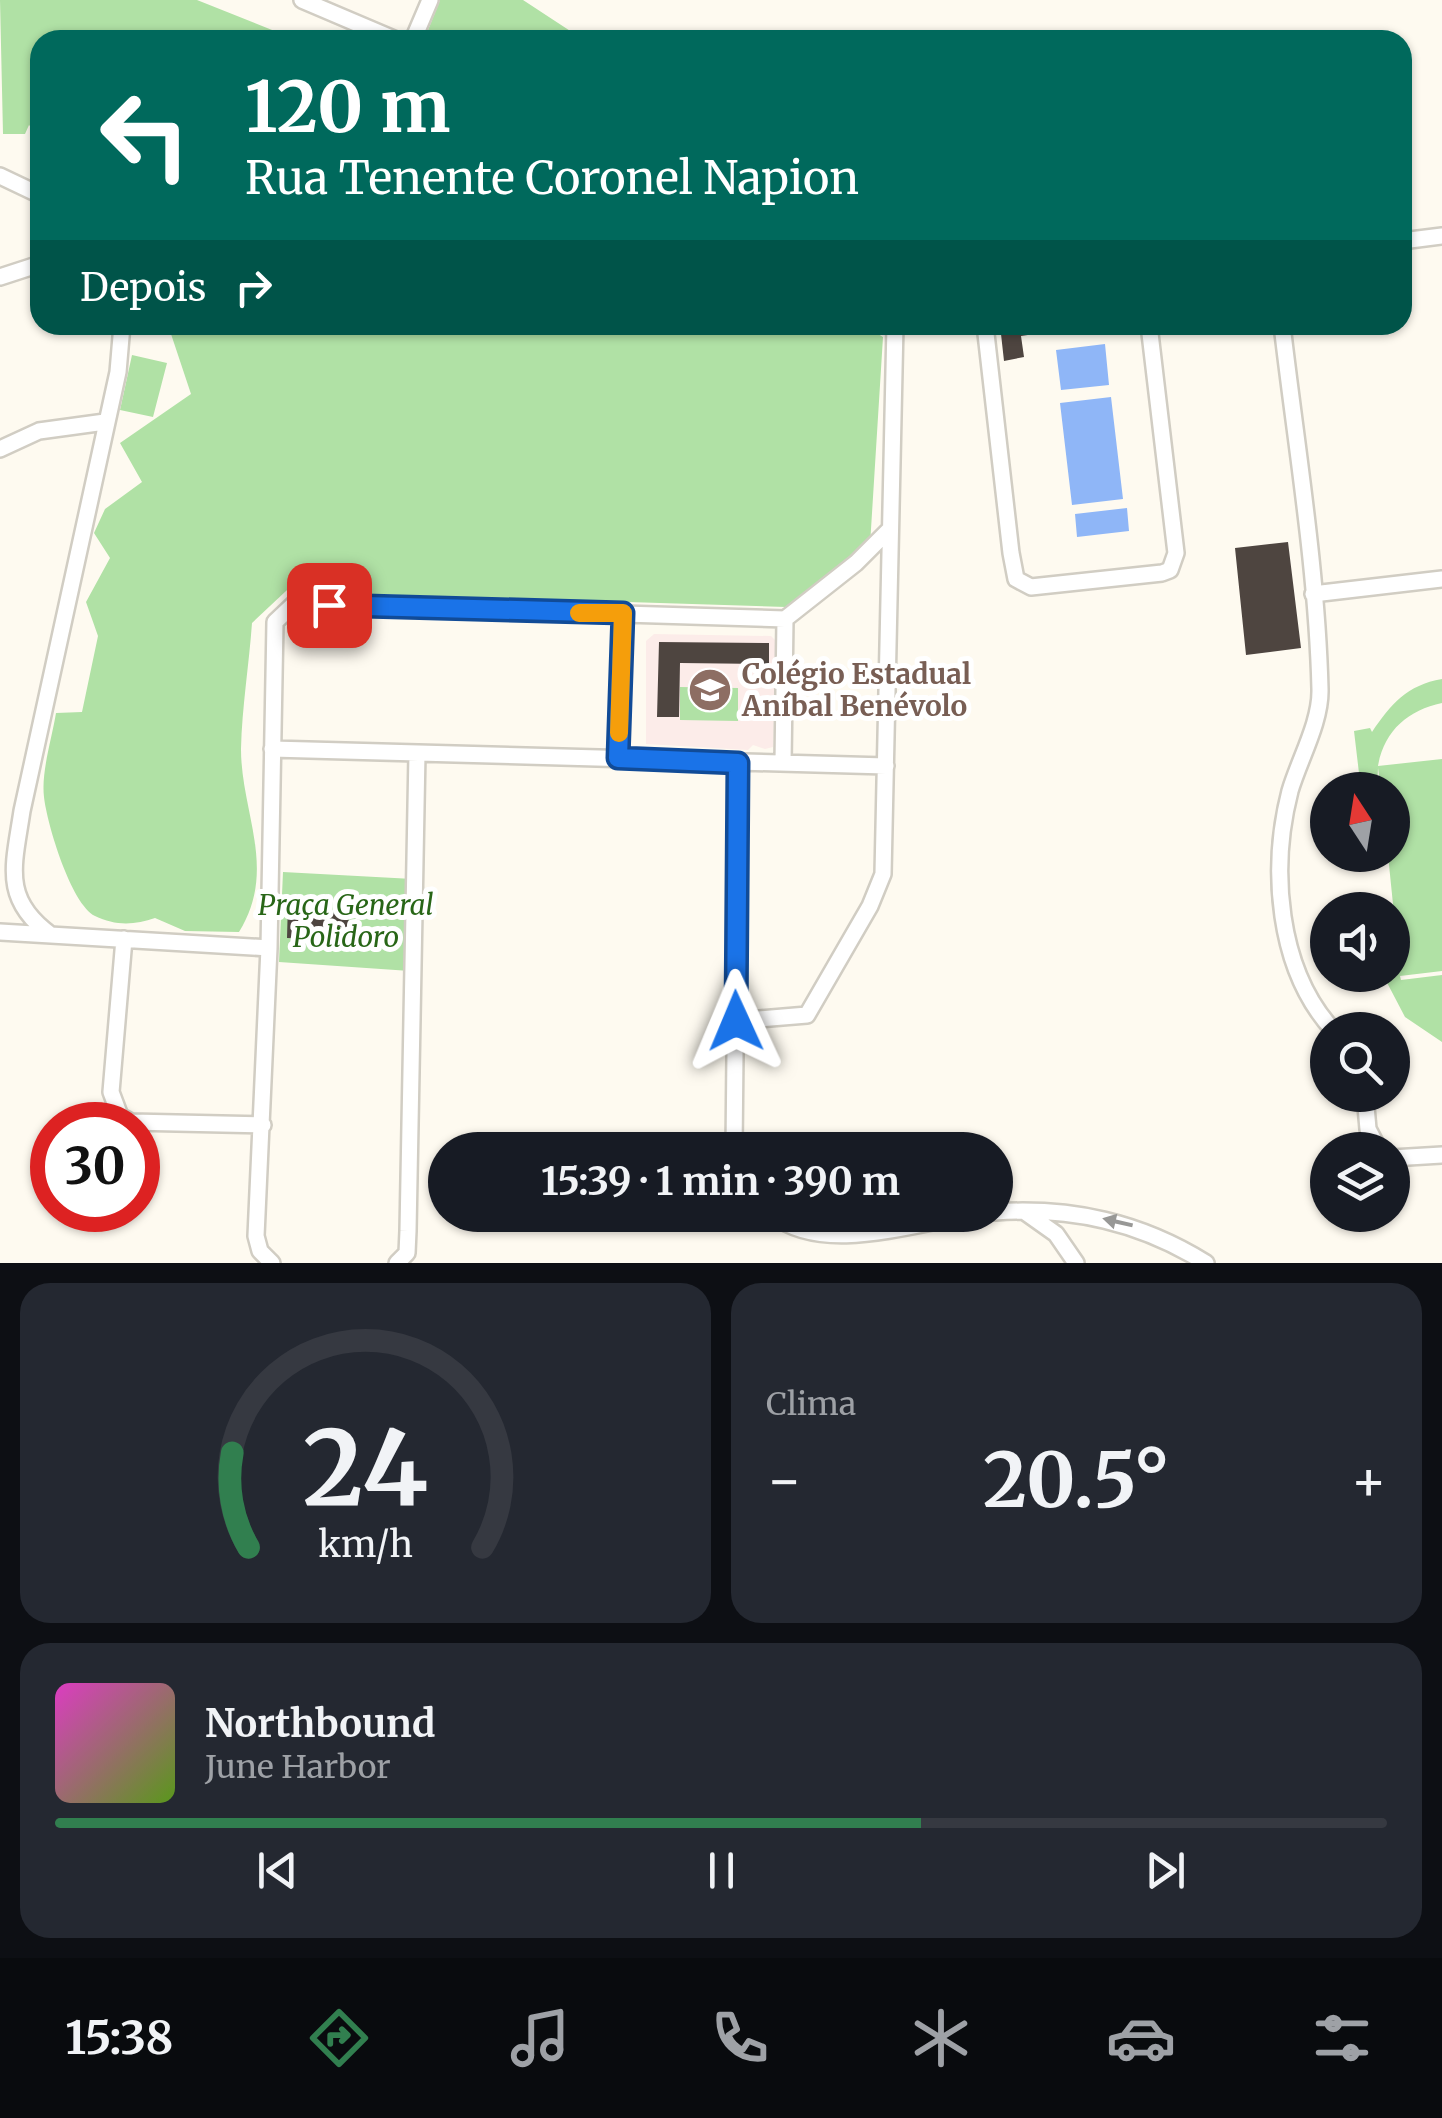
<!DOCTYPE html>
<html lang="pt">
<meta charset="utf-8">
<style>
:root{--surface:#171b24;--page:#242831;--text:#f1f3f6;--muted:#9ea1a6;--line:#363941;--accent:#317f4f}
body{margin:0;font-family:Merriweather,serif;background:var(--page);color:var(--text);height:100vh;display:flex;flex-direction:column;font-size:38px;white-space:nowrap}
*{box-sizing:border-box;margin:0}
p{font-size:32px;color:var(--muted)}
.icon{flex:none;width:55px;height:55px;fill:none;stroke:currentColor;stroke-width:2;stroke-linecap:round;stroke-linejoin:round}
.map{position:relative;height:1263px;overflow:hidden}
.sheet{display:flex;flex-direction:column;gap:20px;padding:20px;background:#0d0f14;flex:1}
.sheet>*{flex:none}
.banner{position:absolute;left:30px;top:30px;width:1382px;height:305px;border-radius:30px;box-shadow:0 2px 8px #0004;background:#00695c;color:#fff;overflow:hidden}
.needle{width:65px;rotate:348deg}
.tools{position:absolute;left:1310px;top:772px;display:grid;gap:20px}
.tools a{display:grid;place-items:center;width:100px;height:100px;border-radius:50%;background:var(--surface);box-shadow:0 2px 8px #0004;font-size:50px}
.speed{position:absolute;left:30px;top:1102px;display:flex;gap:20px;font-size:50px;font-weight:700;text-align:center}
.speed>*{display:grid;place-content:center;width:130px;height:130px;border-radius:50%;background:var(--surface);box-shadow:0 2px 8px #0004;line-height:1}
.speed .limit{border:15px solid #d22;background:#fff;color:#111}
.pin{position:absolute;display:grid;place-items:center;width:85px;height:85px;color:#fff;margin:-42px;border-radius:20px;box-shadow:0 5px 15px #0006}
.me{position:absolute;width:110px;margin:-55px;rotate:359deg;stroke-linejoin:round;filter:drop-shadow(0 0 8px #0008)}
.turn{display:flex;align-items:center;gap:35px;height:210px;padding:0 50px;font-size:45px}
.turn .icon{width:130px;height:130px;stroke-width:2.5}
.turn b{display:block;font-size:70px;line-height:85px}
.then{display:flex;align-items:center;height:95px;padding:0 50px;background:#0003;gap:20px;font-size:38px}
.big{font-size:75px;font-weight:700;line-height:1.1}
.sheet .widget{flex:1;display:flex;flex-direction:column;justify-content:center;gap:15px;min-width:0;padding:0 35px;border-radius:30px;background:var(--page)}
.sheet .dial{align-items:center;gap:0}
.dial svg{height:260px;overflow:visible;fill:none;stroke:var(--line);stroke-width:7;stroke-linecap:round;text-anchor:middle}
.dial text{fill:var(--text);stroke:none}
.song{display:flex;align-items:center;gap:30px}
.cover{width:120px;height:120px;border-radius:15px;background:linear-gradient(135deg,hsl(310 70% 55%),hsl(90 70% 35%))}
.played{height:10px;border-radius:5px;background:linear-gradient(90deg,var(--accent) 65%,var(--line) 65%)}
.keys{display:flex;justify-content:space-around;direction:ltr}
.heat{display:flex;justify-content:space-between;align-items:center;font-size:55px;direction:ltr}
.sheet .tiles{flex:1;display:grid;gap:20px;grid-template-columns:1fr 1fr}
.widget:last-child{grid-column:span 2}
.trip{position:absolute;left:428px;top:1132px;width:585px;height:100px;border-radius:50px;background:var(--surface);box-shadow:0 2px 8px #0004;font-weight:700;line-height:100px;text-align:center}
.menu{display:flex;height:160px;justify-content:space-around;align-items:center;background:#090b0e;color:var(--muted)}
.menu .icon{width:70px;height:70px}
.menu .current{color:var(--accent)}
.menu b{font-size:45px;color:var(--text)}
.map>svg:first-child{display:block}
.education{fill:#fcece9}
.green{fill:#b0e1a5}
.water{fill:#8fb6f7}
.building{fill:#4e4540}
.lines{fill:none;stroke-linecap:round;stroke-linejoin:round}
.minor-casing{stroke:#d1cdc3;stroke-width:20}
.minor{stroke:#fff;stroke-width:15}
.oneway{fill:#989896}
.route-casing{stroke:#114b97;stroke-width:25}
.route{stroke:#1a73e8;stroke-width:18}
.slow{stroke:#f59e0b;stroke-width:18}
.labels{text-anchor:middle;stroke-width:10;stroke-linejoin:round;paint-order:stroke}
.education-label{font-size:28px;font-weight:bold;fill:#785e54;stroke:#fff;text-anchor:start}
.park-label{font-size:28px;font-style:italic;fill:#286617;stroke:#fff}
</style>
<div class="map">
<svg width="1442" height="1263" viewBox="0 0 1442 1263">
<rect width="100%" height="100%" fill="#fefaf0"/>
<!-- education -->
<path class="education" d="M654 634 771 636 776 641 773 747 765 749 753 745 748 750 646 744V641Z"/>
<!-- green -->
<path class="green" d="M0 0H197L297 40H40V137L29 125 25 134H3Z
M440 0H523L584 40H424Z
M193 325H863L883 337 870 545 786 607 370 594 302 576 252 623C249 665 242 707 241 749 241 813 278 869 239 932L185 931 155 918C135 925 115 926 95 916 71 904 47 824 44 797 41 772 52 738 56 713L82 712 98 636 86 602 110 558 94 533 105 509 142 482 120 443 191 394 171 334Z
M132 355 167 363 153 417 120 410Z
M1442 679V703C1408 710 1384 731 1378 766L1442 759V971L1400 976 1401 980 1442 975V1042L1405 1017 1383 975H1392L1393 928 1400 973 1388 855H1392V790H1381L1378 768 1377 790H1361L1354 731 1370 728 1372 732C1391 704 1407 685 1442 679Z
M680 687 738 688V721L680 720Z
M283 872 413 879 410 971 279 962Z"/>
<!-- water -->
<path class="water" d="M1105 344 1109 385 1061 390 1056 350Z
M1111 397 1123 499 1072 505 1060 403Z
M1127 508 1129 531 1077 537 1075 514Z"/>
<!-- building -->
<path class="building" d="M1000 325H1047L1048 332 1021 336 1024 357 1004 361Z
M1288 542 1301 648 1246 655 1235 548Z
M659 642 769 643V664L680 663 679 717H657Z
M288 902 314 904 317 912 349 913 348 934 316 932 310 939 287 938Z"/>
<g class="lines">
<!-- minor casing -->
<g class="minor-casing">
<path id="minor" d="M302 0 396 40
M413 40 430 0
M0 176 40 195
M1402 241 1442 236
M0 277 40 264
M985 325 1011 553 1016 579 1031 587 1162 573 1170 570 1176 553 1149 325
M1282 325C1296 445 1317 568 1320 689 1321 722 1299 760 1290 791 1270 868 1277 969 1333 1030
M0 449 39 431 105 422
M1313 594 1442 579
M272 749 886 766
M618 759 623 613
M783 763 785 619 856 563 889 530
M0 932 269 948
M51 935C1 899 14 865 22 811L118 372 122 325
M124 939 111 1092 120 1116 131 1122 263 1125
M736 1021 807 1015 870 906 883 874 895 325
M1365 1095 1368 1129 1379 1150
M734 1150 738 763
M1392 1158 1442 1155
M995 1212C1072 1207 1140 1222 1206 1263
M1025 1212 1056 1234 1076 1263
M773 1215C824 1255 913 1223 971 1215
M272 1263 260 1251 256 1236 269 948 275 622 294 604 785 619
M397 1263 407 1253 408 1231 417 753"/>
</g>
<!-- minor -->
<use href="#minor" class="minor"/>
</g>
<!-- one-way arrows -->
<defs><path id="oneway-solid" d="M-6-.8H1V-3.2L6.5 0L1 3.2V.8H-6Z" transform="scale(2.5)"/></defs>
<use class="oneway" href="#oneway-solid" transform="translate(1118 1222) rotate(-167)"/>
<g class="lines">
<!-- route casing -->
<g class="route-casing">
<path id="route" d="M329 605 623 613 618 758 738 763 736 1021"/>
</g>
<!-- route -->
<use href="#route" class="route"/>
<!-- slow -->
<path class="slow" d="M579 613H623L619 733"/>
</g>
<!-- icons -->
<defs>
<g id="school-disc" transform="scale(2.25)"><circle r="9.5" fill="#8d6e63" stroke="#fff"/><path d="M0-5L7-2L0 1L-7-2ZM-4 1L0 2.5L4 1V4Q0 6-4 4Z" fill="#fff"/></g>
</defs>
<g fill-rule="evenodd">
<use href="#school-disc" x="710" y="690"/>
</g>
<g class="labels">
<!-- education labels -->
<g class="education-label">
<text x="742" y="684">Colégio Estadual<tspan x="742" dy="32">Aníbal Benévolo</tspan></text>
</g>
<!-- park labels -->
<g class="park-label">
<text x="346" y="915">Praça General<tspan x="346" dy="32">Polidoro</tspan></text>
</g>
</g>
</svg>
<div class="tools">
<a><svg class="needle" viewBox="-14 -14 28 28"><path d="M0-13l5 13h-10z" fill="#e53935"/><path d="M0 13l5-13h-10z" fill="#9ea1a6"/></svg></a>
<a><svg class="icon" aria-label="sound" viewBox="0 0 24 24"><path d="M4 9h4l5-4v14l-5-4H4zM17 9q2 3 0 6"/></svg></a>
<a><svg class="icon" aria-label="search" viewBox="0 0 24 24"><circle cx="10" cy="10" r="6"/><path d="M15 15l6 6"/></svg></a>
<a><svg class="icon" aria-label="layers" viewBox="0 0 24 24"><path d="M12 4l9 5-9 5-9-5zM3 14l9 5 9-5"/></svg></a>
</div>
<div class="speed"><div class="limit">30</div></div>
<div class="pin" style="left:329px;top:605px;background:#d93025"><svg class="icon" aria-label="arrive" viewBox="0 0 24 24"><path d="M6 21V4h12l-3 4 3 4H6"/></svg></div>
<svg class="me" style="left:736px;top:1021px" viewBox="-20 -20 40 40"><path d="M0-17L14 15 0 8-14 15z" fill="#1a73e8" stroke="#fff" stroke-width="4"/></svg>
<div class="trip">15:39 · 1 min · 390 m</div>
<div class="banner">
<div class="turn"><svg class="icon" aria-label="left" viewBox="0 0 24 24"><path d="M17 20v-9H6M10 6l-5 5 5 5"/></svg><div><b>120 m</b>Rua Tenente Coronel Napion</div></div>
<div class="then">Depois<svg class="icon" aria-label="right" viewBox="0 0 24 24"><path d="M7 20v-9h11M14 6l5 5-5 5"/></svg></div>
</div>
</div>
<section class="sheet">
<div class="tiles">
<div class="widget dial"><svg viewBox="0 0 100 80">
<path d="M14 69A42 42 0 1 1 86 69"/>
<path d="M14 69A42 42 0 0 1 9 40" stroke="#317f4f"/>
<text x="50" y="56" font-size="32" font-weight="700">24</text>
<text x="50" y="72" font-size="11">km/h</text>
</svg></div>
<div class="widget"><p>Clima</p>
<div class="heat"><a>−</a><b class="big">20.5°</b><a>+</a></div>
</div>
<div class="widget">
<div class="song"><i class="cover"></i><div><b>Northbound</b><p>June Harbor</p></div></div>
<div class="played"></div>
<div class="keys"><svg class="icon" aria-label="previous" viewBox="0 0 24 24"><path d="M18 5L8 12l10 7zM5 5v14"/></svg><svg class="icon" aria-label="pause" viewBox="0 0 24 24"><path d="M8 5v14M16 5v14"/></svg><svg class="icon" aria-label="next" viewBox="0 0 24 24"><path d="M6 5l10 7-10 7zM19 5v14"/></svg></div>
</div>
</div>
</section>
<nav class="menu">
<b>15:38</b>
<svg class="icon current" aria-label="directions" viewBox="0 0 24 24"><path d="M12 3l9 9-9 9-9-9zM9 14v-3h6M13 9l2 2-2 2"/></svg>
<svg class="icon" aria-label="music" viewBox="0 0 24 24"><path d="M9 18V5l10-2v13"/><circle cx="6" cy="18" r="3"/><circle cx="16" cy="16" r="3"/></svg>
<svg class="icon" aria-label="phone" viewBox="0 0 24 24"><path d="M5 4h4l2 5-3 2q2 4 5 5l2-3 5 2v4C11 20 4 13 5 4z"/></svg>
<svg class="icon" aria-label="climate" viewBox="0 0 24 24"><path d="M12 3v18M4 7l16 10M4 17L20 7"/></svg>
<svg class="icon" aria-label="car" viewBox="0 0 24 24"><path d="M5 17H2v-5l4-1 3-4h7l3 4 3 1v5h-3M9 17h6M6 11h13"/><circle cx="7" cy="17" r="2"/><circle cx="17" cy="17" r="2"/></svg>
<svg class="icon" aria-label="filters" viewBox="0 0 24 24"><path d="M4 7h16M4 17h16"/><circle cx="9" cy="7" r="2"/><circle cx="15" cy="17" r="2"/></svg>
</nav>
